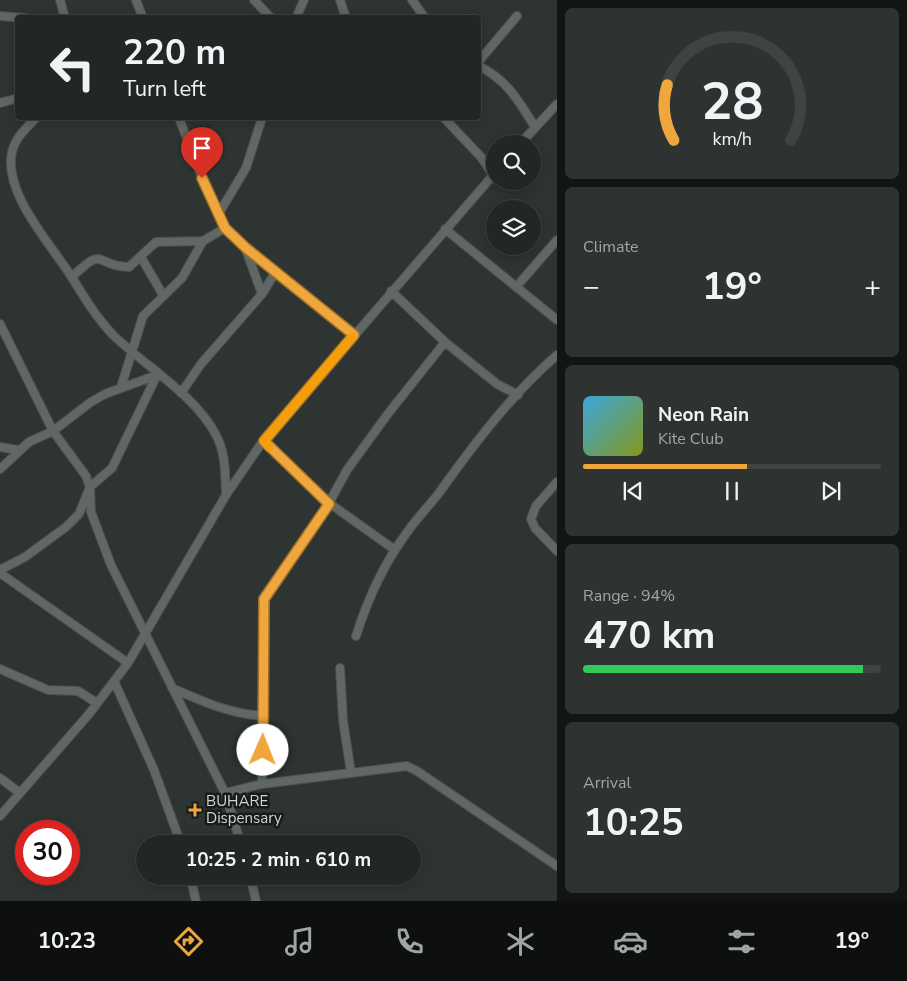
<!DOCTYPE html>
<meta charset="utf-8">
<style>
:root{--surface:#222726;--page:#2e3332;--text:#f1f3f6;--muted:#a2a5a7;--line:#3f4443;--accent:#efa73d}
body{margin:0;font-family:"Nunito Sans",sans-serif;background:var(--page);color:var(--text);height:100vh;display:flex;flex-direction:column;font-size:19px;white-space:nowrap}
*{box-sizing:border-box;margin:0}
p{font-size:16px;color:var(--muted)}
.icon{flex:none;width:28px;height:28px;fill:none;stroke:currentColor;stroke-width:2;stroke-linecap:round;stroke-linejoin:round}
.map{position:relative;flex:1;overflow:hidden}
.side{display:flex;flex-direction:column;gap:8px;padding:8px;background:#131515;width:350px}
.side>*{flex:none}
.top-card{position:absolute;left:15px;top:15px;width:466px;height:105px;border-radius:5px;box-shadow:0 2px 12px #0003,0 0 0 1px var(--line);background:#222726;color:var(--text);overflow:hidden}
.fabs{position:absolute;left:486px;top:135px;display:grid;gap:10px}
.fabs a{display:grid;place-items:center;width:55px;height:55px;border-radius:50%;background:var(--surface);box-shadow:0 2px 12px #0003,0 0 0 1px var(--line);font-size:25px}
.speed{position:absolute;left:15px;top:820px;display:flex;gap:10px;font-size:25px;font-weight:700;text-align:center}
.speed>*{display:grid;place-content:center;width:65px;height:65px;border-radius:50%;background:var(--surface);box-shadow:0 2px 12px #0003,0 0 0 1px var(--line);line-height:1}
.speed .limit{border:8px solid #d22;background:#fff;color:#111}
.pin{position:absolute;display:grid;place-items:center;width:42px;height:42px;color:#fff;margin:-51px -21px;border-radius:50% 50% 50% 0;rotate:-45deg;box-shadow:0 0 5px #0007}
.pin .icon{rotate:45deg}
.me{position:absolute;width:55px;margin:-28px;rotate:1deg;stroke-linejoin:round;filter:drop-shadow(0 0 4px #0008)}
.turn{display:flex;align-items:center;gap:18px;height:105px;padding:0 25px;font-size:22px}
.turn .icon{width:65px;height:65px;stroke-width:2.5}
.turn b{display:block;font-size:35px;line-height:42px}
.big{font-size:38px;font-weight:700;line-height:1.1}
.side .tile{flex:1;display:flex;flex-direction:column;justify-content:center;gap:8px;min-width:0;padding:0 18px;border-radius:8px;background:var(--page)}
.side .dial{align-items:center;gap:0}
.dial svg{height:130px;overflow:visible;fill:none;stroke:var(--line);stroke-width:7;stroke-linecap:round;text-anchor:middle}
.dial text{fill:var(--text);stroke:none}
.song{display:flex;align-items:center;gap:15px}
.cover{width:60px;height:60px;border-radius:8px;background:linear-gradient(135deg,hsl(200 70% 55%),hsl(70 70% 35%))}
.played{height:5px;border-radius:2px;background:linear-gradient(90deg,var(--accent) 55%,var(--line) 55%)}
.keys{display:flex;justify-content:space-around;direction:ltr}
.heat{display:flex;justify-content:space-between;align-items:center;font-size:28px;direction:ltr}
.charge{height:8px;border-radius:4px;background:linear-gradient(90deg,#34c759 94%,var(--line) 0)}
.trip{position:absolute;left:136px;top:835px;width:285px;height:50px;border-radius:25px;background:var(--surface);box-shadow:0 2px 12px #0003,0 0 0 1px var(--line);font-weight:700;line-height:50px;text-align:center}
.dock{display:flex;height:80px;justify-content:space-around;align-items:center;background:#0e100f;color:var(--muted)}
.dock .icon{width:35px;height:35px}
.dock .current{color:var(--accent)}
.dock b{font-size:22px;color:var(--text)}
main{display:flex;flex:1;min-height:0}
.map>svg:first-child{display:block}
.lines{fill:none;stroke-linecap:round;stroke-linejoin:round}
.minor-casing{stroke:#4a504e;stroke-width:10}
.minor{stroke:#606765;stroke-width:8}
.route-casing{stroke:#9b6d28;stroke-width:12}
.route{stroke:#efa73d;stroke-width:9}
.slow{stroke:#f59e0b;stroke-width:9}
.poi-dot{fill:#efa73d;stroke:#181b1a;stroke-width:2}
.labels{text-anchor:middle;stroke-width:5;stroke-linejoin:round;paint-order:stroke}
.poi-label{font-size:15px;fill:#d0d4d3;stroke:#181b1a;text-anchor:start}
</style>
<main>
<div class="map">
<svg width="557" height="901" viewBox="0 0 557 901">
<rect width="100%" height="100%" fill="#2e3432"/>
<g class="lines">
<!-- minor casing -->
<g class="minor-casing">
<path id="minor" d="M60 0 65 18
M136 0 143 18
M254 0 271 18
M340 0 346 18
M412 0 425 18
M0 16 25 18
M296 18 304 0
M479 61 517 16
M479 66C508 81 518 100 535 127
M0 103 18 98
M36 118C27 127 15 138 12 152 3 193 50 243 71 276 84 297 96 317 113 335 145 366 195 395 216 435 226 454 225 474 226 495
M179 118 202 178 225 228 245 248 354 335
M444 118 481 157 493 175
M520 144 557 104
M218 215 246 168 262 118
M445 229 557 320
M141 257 163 295
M72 277C106 244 94 266 129 267L156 242 203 241
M517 286 557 240
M391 291 445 342 497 384 518 395
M262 294 275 273
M0 324 53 431 86 476 90 487 91 512 111 565 225 793 241 844
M121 387 143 316 182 278 203 241 225 228
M181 393 201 364 262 294 246 250
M263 441 329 503 395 550
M0 447 18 450
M0 469 29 442 53 431 91 402 105 394 157 375
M557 482 536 506 531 519 535 528 557 551
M0 570 25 557 66 527 79 514 90 487 112 468 157 375
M0 573 128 663
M356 636C368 598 384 563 408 531 417 518 429 506 439 493 474 444 511 395 557 355
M340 668 343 720 351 773
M0 669 48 690 78 691 97 703
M114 681 154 770 181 844
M172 688C204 702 228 713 263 716
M0 778 20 793
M262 784 264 599 329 503 347 470 387 415 445 342
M225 793 262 784 407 766 417 771 557 866
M0 816 89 714 128 663 226 495 263 441 495 173
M190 876 196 901
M250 876 256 901"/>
</g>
<!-- minor -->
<use href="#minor" class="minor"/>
</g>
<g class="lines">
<!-- route casing -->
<g class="route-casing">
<path id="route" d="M202 178 225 228 246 248 354 335 264 441 329 504 264 599 263 750"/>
</g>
<!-- route -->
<use href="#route" class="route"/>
<!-- slow -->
<path class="slow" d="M269 447 264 441 352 337"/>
</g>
<!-- markers -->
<path class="poi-dot" d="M192.5 802.5h5v5h5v5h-5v5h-5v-5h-5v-5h5z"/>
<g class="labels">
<!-- poi labels -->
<g class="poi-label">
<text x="206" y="806">BUHARE<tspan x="206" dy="17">Dispensary</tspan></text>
</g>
</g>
</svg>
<div class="fabs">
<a><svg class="icon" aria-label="search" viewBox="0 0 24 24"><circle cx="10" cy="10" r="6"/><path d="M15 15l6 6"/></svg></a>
<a><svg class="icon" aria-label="layers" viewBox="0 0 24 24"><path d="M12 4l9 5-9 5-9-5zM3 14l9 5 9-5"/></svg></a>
</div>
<div class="speed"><div class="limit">30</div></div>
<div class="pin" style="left:202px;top:178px;background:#d93025"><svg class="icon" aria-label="arrive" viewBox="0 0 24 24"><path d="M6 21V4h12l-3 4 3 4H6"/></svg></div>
<svg class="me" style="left:263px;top:750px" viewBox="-20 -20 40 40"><circle r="19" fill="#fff"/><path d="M0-13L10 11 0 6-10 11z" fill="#efa73d"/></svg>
<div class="trip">10:25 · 2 min · 610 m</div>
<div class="top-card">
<div class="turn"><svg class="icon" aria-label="left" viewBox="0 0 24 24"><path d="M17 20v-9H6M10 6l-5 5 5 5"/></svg><div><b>220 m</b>Turn left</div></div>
</div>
</div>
<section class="side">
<div class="tile dial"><svg viewBox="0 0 100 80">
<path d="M14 69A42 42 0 1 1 86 69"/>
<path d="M14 69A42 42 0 0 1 10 35" stroke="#efa73d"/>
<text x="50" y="56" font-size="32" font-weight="700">28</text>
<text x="50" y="72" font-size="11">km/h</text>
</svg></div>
<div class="tile"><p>Climate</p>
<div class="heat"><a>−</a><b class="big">19°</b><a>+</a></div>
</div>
<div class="tile">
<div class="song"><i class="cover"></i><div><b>Neon Rain</b><p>Kite Club</p></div></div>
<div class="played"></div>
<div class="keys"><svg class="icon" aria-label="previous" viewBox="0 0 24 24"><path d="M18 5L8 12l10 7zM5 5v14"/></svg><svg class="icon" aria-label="pause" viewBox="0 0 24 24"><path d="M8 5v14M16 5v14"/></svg><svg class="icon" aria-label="next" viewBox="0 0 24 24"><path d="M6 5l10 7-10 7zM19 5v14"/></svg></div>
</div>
<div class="tile"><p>Range · 94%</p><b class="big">470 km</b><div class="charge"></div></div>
<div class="tile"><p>Arrival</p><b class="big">10:25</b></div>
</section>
</main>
<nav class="dock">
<b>10:23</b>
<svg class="icon current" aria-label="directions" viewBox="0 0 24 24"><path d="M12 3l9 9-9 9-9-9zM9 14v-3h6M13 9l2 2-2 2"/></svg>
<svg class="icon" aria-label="music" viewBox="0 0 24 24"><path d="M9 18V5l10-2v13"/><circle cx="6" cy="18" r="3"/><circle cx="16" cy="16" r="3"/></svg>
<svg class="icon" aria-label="phone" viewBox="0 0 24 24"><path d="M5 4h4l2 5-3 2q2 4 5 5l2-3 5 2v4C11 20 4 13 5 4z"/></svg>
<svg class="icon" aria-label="climate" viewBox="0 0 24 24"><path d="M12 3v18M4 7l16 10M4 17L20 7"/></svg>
<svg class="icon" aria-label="car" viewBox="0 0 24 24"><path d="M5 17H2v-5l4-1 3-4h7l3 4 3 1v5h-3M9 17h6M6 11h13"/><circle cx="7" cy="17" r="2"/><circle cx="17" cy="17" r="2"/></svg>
<svg class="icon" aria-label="filters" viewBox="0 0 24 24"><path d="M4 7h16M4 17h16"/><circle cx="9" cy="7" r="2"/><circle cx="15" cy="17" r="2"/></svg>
<b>19°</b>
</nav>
